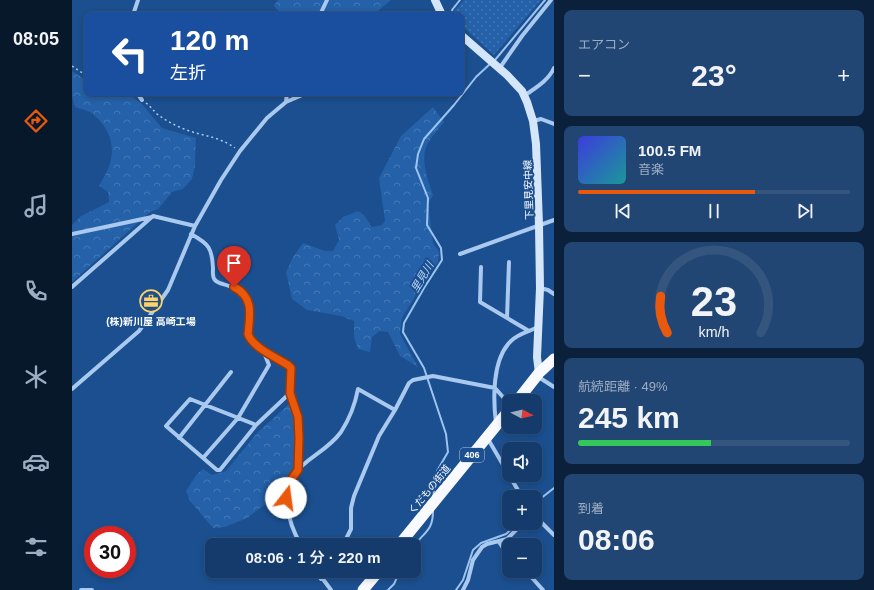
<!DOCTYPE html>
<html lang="ja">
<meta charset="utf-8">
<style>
:root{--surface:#143b6b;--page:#214673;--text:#f1f3f6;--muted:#9dadc1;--line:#33557e;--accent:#ea580c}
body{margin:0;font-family:Arial,"Noto Sans JP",sans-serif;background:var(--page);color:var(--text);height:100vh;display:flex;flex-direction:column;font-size:15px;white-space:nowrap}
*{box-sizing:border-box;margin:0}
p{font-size:13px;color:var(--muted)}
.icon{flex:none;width:22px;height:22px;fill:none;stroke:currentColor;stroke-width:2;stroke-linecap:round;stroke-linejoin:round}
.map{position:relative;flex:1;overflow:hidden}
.details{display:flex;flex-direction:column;gap:10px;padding:10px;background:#0b203b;width:320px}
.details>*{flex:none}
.guide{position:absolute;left:12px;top:12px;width:380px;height:84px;border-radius:8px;box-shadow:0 2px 6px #0003,0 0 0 1px var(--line);background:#1a4fa0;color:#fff;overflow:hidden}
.needle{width:26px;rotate:97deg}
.tools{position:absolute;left:430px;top:394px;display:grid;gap:8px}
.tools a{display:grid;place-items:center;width:40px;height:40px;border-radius:8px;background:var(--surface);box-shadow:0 2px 6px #0003,0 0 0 1px var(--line);font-size:20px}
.speed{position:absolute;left:12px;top:526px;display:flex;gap:8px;font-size:20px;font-weight:700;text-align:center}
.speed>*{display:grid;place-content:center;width:52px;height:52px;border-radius:50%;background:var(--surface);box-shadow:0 2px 6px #0003,0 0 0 1px var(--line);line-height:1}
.speed .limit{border:6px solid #d22;background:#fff;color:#111}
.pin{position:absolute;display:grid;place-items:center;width:34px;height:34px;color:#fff;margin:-41px -17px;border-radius:50% 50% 50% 0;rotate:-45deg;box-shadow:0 0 4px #0007}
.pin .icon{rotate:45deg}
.me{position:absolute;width:44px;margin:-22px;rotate:15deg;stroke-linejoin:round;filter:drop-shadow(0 0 3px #0008)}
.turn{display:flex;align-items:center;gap:14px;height:84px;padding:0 20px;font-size:18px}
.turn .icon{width:52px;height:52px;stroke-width:2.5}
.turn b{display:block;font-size:28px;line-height:34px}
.big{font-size:30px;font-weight:600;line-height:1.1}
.details .tile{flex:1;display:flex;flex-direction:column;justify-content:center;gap:6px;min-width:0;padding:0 14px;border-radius:8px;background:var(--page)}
.details .dial{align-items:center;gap:0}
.dial svg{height:104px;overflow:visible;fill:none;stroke:var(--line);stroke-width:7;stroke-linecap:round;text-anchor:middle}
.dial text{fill:var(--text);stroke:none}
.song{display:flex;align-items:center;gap:12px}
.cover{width:48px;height:48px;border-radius:6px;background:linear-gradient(135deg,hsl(240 70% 55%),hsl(180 70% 35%))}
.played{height:4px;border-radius:2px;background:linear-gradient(90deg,var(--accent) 65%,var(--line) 65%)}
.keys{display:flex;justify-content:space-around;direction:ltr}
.heat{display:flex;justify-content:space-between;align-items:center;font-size:22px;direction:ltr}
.charge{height:6px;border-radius:3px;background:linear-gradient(90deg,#34c759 49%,var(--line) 0)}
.trip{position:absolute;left:133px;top:538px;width:216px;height:40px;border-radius:8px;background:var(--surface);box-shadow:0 2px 6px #0003,0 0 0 1px var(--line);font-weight:600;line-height:40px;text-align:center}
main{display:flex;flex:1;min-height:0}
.tab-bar{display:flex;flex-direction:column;width:72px;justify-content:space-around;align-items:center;background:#08182b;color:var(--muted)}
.tab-bar .icon{width:28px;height:28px}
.tab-bar .current{color:var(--accent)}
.tab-bar b{font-size:18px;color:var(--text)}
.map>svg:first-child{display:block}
.grass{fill:url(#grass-dots)}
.forest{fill:url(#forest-crowns)}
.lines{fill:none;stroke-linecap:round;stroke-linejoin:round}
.stream{stroke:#9cc4f0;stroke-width:2}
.path{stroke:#a9c9ee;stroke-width:1.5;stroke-dasharray:2 3;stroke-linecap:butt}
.minor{stroke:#a9c9ee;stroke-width:4}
.secondary{stroke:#d6e6fa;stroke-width:8}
.trunk{stroke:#f8faff;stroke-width:11}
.route-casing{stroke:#983908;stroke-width:10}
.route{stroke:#ea580c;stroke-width:7}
.labels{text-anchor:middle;stroke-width:4;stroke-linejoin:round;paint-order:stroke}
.shield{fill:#1b4f8f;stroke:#bbcadd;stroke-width:1}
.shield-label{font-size:9px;font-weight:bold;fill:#fff}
.street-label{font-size:10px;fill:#fff;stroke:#1b4f8f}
.poi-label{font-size:10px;font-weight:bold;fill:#fff;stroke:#1b4f8f}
.water-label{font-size:11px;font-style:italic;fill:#b5d3f5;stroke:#1b4f8f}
</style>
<main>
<nav class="tab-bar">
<b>08:05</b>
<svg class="icon current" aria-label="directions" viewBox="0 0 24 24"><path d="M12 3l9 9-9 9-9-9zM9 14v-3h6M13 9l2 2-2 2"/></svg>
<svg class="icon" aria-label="music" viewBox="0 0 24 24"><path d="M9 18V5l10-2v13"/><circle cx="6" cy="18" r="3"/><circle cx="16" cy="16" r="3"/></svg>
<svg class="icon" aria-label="phone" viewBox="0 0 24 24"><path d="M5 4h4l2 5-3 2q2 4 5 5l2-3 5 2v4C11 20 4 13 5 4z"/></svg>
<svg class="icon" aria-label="climate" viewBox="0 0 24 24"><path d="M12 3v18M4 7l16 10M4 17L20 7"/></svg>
<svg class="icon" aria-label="car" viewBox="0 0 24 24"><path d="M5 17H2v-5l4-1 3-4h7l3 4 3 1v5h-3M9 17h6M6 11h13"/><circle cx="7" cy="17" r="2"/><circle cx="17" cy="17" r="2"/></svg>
<svg class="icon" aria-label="filters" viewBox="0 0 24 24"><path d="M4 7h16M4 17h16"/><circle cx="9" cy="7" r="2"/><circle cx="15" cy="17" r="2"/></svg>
</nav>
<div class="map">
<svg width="482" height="590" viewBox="0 0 482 590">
<defs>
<pattern id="grass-dots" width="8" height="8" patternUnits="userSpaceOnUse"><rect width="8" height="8" fill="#2461a8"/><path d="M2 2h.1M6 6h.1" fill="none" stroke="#4579b5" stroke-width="1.8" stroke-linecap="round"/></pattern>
<pattern id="forest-crowns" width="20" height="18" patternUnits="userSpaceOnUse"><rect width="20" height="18" fill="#2461a8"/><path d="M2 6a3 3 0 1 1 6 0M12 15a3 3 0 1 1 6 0" fill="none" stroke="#4579b5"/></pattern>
</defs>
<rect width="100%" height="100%" fill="#1b4f8f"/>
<!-- grass -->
<path class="grass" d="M392 0H469L422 55 389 25V15H382V11Z"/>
<!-- forest -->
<path class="forest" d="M206 0H319L301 15H210L202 6Z
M0 71 15 81V93H48L61 97 70 104 90 128 124 138 123 166 120 179 111 189 100 192 86 209 78 212 0 282V225L9 216 37 202 36 192 27 186C31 179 36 171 38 163 44 143 35 124 18 112 14 110 8 109 3 107L0 96Z
M361 107 372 122C367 129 360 136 356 143 347 159 356 179 361 195L356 204 361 243 367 252 366 262 351 283 330 318 328 334 346 367 328 356 316 332 308 331 300 337 298 352 286 349 282 337V321L269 316 235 310 220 299 214 272 221 257 231 243 253 251H261L267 240 263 225 271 217 286 211 292 215 300 227 310 225 313 221 307 178 329 136Z
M218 403 224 419 223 468 212 490 175 518 153 527 141 528 118 501 114 491 125 474 131 469 140 475 154 471 185 433Z"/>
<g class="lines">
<!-- stream -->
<path class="stream" d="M381 15 380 10 388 0
M423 60 473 0
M361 497 365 471 376 452 374 434 352 368 331 332 332 323 352 288 370 260 369 248 355 225 356 198 344 168 346 154 352 139 382 105 404 77 419 63
M463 503 482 488
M342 546C352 532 361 531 361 511
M316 590 322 584 328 571
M384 590 391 580 401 550 409 543 434 534 446 523"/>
<!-- path -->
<path class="path" d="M0 66 15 76
M74 103C78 106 81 110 85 114 93 120 102 125 112 129 129 136 147 136 163 148"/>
<!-- minor -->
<path class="minor" d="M61 15 66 0
M248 15 255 0
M427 69 450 36 479 0
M65 93 70 100
M452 96C463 88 476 81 482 68
M214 102 215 93
M461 121 469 119 482 124
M0 234 80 217
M119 234C137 244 140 248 141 268 141 272 140 277 143 280 146 284 153 284 157 286 182 292 178 315 176 334 180 347 205 358 216 365L219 368 218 393 226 417 227 438 226 470
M388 254 482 220
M409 267 408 302 457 331
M0 287 81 216 123 226
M468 288 476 290 482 294
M435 318 437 262
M468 375V378L482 387
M0 389 67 331 96 290 123 226 149 180 168 151 195 118 214 102 235 93
M424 423C421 399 420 359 439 341 445 334 458 331 466 327
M184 425 118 399 94 426 145 470H148L184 425 218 393
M107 438 159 372
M416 439 437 475
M131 458 166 418 197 365 191 350
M437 475 450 497
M463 516 482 535
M427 542 437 557
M229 545C222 533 217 521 216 508 210 462 248 461 269 432 278 418 283 405 286 389L323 410
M271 545 279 529V508L282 496 307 436 323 410 337 383 341 380 361 376 423 388 437 404
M245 571 259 590
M454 571 471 590
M249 579 254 571
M9 590H20
M391 590 396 580 401 560 410 547 415 544 435 539 451 523"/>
<!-- secondary -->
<path class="secondary" d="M363 0 370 15
M389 35 435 75 450 91 455 102 461 121 464 144 467 225 468 288 465 357 467 373"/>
<!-- trunk -->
<path class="trunk" d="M445 401 467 373 482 359
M327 545 437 410
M291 590 307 571"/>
</g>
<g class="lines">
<!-- route casing -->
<g class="route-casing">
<path id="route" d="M162 287C182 297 178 315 176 334 180 347 205 358 216 365L219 368 218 393 226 417 227 438 226 470 218 481 215 488 214 498"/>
</g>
<!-- route -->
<use href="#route" class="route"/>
</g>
<!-- icons -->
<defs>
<g id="office-ring" transform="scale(1.15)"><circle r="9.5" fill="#1b4f8f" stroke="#ffd166" stroke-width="1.5"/><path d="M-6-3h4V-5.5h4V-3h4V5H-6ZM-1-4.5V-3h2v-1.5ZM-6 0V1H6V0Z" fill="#ffd166"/></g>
</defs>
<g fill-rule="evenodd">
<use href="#office-ring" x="79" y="301"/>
</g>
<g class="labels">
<!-- shield labels -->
<rect class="shield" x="388" y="448" width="24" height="14" rx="3"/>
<g class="shield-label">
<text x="400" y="458">406</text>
</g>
<!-- street labels -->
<g class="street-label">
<text transform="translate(456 190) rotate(-92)" y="4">下里見安中線</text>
<text transform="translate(357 489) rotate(-51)" y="4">くだもの街道</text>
</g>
<!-- poi labels -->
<g class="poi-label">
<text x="79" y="325">(株)新川屋 高崎工場</text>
</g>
<!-- water labels -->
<g class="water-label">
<text transform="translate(350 277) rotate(-59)" y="4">里見川</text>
</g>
</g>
</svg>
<div class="tools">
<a><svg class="needle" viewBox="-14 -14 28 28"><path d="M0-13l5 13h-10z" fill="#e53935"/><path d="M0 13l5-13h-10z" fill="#9dadc1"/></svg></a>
<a><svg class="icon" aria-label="sound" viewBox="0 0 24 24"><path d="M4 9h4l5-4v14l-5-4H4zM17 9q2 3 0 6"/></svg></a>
<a>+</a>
<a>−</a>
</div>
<div class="speed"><div class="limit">30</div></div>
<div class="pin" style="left:162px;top:287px;background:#d93025"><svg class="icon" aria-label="arrive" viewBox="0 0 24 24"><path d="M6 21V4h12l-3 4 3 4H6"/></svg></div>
<svg class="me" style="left:214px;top:498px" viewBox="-20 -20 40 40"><circle r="19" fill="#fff"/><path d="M0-13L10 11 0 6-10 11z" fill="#ea580c"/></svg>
<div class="trip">08:06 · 1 分 · 220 m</div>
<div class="guide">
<div class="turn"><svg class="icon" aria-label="left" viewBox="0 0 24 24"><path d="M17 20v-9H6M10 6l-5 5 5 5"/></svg><div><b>120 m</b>左折</div></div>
</div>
</div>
<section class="details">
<div class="tile"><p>エアコン</p>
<div class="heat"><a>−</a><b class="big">23°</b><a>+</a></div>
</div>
<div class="tile">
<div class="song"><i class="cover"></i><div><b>100.5 FM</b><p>音楽</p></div></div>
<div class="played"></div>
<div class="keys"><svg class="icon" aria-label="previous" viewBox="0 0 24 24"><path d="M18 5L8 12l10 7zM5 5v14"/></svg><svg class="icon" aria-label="pause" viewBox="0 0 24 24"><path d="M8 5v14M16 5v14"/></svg><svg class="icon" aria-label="next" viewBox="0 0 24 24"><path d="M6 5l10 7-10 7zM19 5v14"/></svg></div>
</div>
<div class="tile dial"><svg viewBox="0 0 100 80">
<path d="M14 69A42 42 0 1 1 86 69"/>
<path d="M14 69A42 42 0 0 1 9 41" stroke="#ea580c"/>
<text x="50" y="56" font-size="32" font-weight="700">23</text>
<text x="50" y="72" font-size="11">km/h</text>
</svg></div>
<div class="tile"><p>航続距離 · 49%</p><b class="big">245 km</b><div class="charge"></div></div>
<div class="tile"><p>到着</p><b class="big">08:06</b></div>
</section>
</main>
